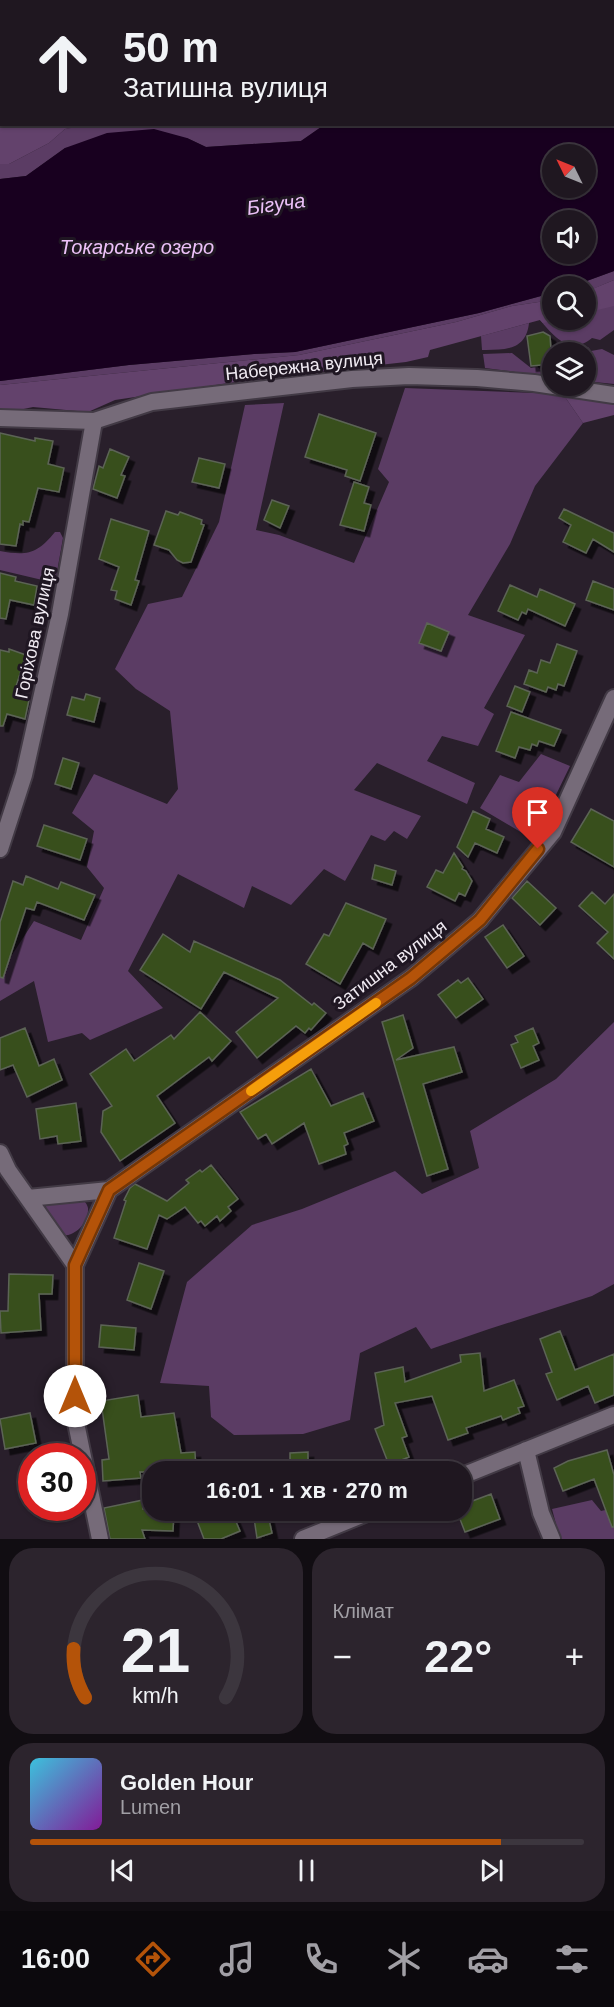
<!DOCTYPE html>
<html lang="uk">
<meta charset="utf-8">
<style>
:root{--surface:#1f1720;--page:#2c242d;--text:#f1f3f6;--muted:#a19fa5;--line:#3c363e;--accent:#b45309}
body{margin:0;font-family:Helvetica,sans-serif;background:var(--page);color:var(--text);height:100vh;display:flex;flex-direction:column;font-size:22px;white-space:nowrap}
*{box-sizing:border-box;margin:0}
p{font-size:20px;color:var(--muted)}
.icon{flex:none;width:33px;height:33px;fill:none;stroke:currentColor;stroke-width:2;stroke-linecap:round;stroke-linejoin:round}
.map{position:relative;height:1539px;overflow:hidden}
.panel{display:flex;flex-direction:column;gap:9px;padding:9px;background:#110d12;flex:1}
.panel>*{flex:none}
.banner{position:absolute;left:0px;top:0px;width:615px;height:126px;box-shadow:0 2px 4px #0004,0 0 0 2px var(--line);background:#1f1720;color:var(--text);overflow:hidden}
.needle{width:39px;rotate:313deg}
.buttons{position:absolute;left:542px;top:144px;display:grid;gap:12px}
.buttons a{display:grid;place-items:center;width:54px;height:54px;border-radius:50%;background:var(--surface);box-shadow:0 2px 4px #0004,0 0 0 2px var(--line);font-size:30px}
.speed{position:absolute;left:18px;top:1443px;display:flex;gap:12px;font-size:30px;font-weight:700;text-align:center}
.speed>*{display:grid;place-content:center;width:78px;height:78px;border-radius:50%;background:var(--surface);box-shadow:0 2px 4px #0004,0 0 0 2px var(--line);line-height:1}
.speed .limit{border:9px solid #d22;background:#fff;color:#111}
.pin{position:absolute;display:grid;place-items:center;width:51px;height:51px;color:#fff;margin:-62px -26px;border-radius:50% 50% 50% 0;rotate:-45deg;box-shadow:0 0 6px #0007}
.pin .icon{rotate:45deg}
.me{position:absolute;width:66px;margin:-33px;rotate:0deg;stroke-linejoin:round;filter:drop-shadow(0 0 4px #0008)}
.turn{display:flex;align-items:center;gap:21px;height:126px;padding:0 24px;font-size:27px}
.turn .icon{width:78px;height:78px;stroke-width:2.5}
.turn b{display:block;font-size:42px;line-height:51px}
.big{font-size:45px;font-weight:700;line-height:1.1}
.panel .widget{flex:1;display:flex;flex-direction:column;justify-content:center;gap:9px;min-width:0;padding:0 21px;border-radius:24px;background:var(--page)}
.panel .dial{align-items:center;gap:0}
.dial svg{height:156px;overflow:visible;fill:none;stroke:var(--line);stroke-width:7;stroke-linecap:round;text-anchor:middle}
.dial text{fill:var(--text);stroke:none}
.song{display:flex;align-items:center;gap:18px}
.cover{width:72px;height:72px;border-radius:9px;background:linear-gradient(135deg,hsl(190 70% 55%),hsl(290 70% 35%))}
.played{height:6px;border-radius:3px;background:linear-gradient(90deg,var(--accent) 85%,var(--line) 85%)}
.keys{display:flex;justify-content:space-around;direction:ltr}
.heat{display:flex;justify-content:space-between;align-items:center;font-size:33px;direction:ltr}
.panel .tiles{flex:1;display:grid;gap:9px;grid-template-columns:1fr 1fr}
.widget:last-child{grid-column:span 2}
.trip{position:absolute;left:142px;top:1461px;width:330px;height:60px;border-radius:24px;background:var(--surface);box-shadow:0 2px 4px #0004,0 0 0 2px var(--line);font-weight:700;line-height:60px;text-align:center}
.dock{display:flex;height:96px;justify-content:space-around;align-items:center;background:#0c090d;color:var(--muted)}
.dock .icon{width:42px;height:42px}
.dock .active{color:var(--accent)}
.dock b{font-size:27px;color:var(--text)}
.map>svg:first-child{display:block}
.green{fill:#5b3c64}
.forest{fill:#63426c}
.water{fill:#18001f;fill-rule:evenodd}
.building{fill:#374f1e;stroke:#5c6455;stroke-width:1.5;filter:url(#shadow)}
.lines{fill:none;stroke-linecap:round;stroke-linejoin:round}
.minor-casing{stroke:#423a45;stroke-width:20}
.minor{stroke:#766b79;stroke-width:16}
.route-casing{stroke:#753606;stroke-width:15}
.route{stroke:#b45309;stroke-width:10}
.slow{stroke:#f59e0b;stroke-width:10}
.labels{text-anchor:middle;stroke-width:6;stroke-linejoin:round;paint-order:stroke}
.street-label{font-size:18px;fill:#f0eaf2;stroke:#1f1622}
.water-label{font-size:20px;font-style:italic;fill:#ecc1f8;stroke:#1f1622}
</style>
<div class="map">
<svg width="614" height="1539" viewBox="0 0 614 1539">
<defs>
<filter id="shadow"><feDropShadow dx="5.5" dy="5.5" stdDeviation="0" flood-color="#0009"/></filter>
</defs>
<rect width="100%" height="100%" fill="#291f2b"/>
<!-- green -->
<path class="green" d="M86 125H324L301 141 206 147 187 138 65 148 26 176 0 179V164H9L49 143 65 129Z
M614 271V280L588 291 585 292V286H573Z
M552 293V300L512 306 456 322 299 355 0 385V381L129 365 254 354 295 352 479 313Z
M614 302V330L600 340 592 338C571 356 554 337 540 320H585V309Z
M529 323C526 351 504 350 482 350L481 336Z
M588 347 591 351 602 349 614 355V384L585 381V352H563L573 348Z
M512 353 531 368 537 367 542 370 552 367V377L485 368 483 354Z
M405 388 563 394 583 423 535 486 510 544 468 615 525 635 484 708 494 714 478 746 442 736 427 761 475 783 467 804 377 763 354 790 421 816 407 839 394 831 385 841 371 835 345 881 324 869 291 905 252 886 244 908 178 874 128 971 163 1008 90 1040 82 1033 48 1042 34 981 0 1001V962L8 961 34 921 81 940 104 888 87 867 94 831 72 813 94 774 167 804 178 789 170 711 136 689 115 669 148 604 182 597 219 522 245 405 284 403 256 530 279 535 354 563 389 482 378 469Z
M55 532H60L63 538 55 583 0 570V551C27 556 37 554 55 532Z
M541 754 570 766 534 840 480 808 500 775 519 782Z
M614 1022V1284L592 1296 489 1329 431 1349 416 1327 360 1353 350 1420 303 1434 234 1435 211 1417 209 1386 160 1383 187 1282 252 1225 302 1209 395 1171 422 1194 479 1168 470 1131 556 1079Z
M80 1197C83 1200 87 1203 88 1208 89 1223 74 1238 60 1235L45 1212 46 1205 51 1199Z
M592 1500 601 1511 614 1508V1539H560L552 1509Z"/>
<!-- forest -->
<path class="forest" d="M120 0H614V4V2L113 1Z
M1 25 2 124 86 125 65 129 49 143 9 164H0V25Z
M614 280V306L585 313V292Z
M552 300V320H557L543 323 540 320 430 350 428 357 406 362 263 378 115 400 88 412 33 407 0 414V385L299 355 456 322 512 306Z
M563 394 614 400V415L583 423Z"/>
<!-- water -->
<path class="water" d="M614 23V271L573 286H552V293L479 313 295 352 254 354 129 365 0 381V179L26 176 65 148 107 133 154 129 187 138 206 147 301 141 324 125 614 124ZM552 154H585V188H552ZM552 220H585V254H552Z"/>
<!-- building -->
<path class="building" d="M543 332 550 336 552 364 531 366 527 336Z
M319 414 376 433 360 481 345 476 347 470 305 457Z
M0 433 35 441V438L53 441 48 464 64 468 59 492 38 488 29 522 23 521V525L20 524 16 546 0 544Z
M110 449 129 457 121 475 125 476 117 498 93 489 99 466 103 468Z
M199 458 225 464 219 488 192 482Z
M354 482 369 487 364 503 371 505 364 531 340 525Z
M272 500 289 506 280 528 264 520Z
M564 509 614 533V552L593 539 586 553 563 542 571 525 559 518Z
M166 511 178 515 180 512 202 520 201 524 204 525 191 562 183 563 177 560 169 550 154 545Z
M111 519 149 531 135 580 139 581 131 605 115 599 117 591 111 590 119 567 99 559Z
M0 573 16 577 15 581 37 586 34 605 10 600 6 619 0 618Z
M593 581 614 589V610L586 600Z
M510 585 537 597 540 589 575 604 565 626 528 609 526 614 522 612 518 620 498 611Z
M427 623 449 632 441 651 419 643Z
M557 644 577 651 564 686 558 684 556 690 548 687 546 692 524 684 529 670 537 673 541 660 550 663Z
M9 649 26 655 13 696 29 700 25 719 7 714 3 726H0V650L9 652Z
M515 686 530 692 522 712 507 706Z
M86 694 100 698 94 722 67 715 72 697 84 700Z
M511 712 561 730 554 746 539 741 537 746 532 744 530 750 519 747 515 758 496 751Z
M63 758 79 763 71 789 55 784Z
M591 809 614 821V867L571 842Z
M473 811 490 819 486 829 504 837 497 853 475 843 468 857 457 847Z
M44 825 87 839 80 860 37 846Z
M454 853 463 867 462 869 466 871 472 881 465 896 459 893 455 901 427 887 436 870 443 873Z
M375 865 396 871 392 885 372 879Z
M26 876 58 889 61 882 95 895 84 920 37 902 34 910 26 908 3 978 0 977V922L13 881 23 885Z
M527 881 556 908 540 925 512 898Z
M592 892 605 904 614 894V959L597 943 608 932 579 906Z
M346 903 386 919 373 949 363 943 340 984 306 964 324 934 329 936Z
M503 925 524 956 507 968 485 937Z
M163 934 190 952 194 941 280 980 312 1005 314 1003 326 1013 311 1030 309 1028 305 1033 296 1026 257 1058 236 1032 278 998 224 972 201 1009 140 970Z
M468 978 483 999 456 1018 438 995 458 980 461 983Z
M200 1012 231 1041 212 1061 209 1057 157 1096 175 1123 120 1161 101 1132 103 1111 112 1106 90 1074 126 1049 134 1061 171 1035 174 1039Z
M403 1015 413 1048 396 1060 454 1047 462 1072 423 1084 448 1169 427 1176 382 1022Z
M25 1028 39 1066 54 1059 62 1080 27 1097 13 1065 0 1070V1038Z
M533 1028 539 1043 533 1046 539 1060 521 1068 511 1045 518 1042 515 1036Z
M311 1069 331 1106 363 1093 374 1121 344 1133 348 1144 344 1146 346 1154 319 1164 304 1123 272 1144 266 1134 258 1139 240 1112Z
M76 1103 81 1141 58 1144 57 1136 40 1139 36 1109Z
M211 1165 238 1199 228 1207 231 1211 220 1221 217 1216 205 1226 201 1221 198 1223 185 1207 167 1219 159 1215 147 1249 114 1238 126 1201 124 1200 130 1188 135 1184 167 1201 189 1183 186 1180 200 1170 202 1172Z
M139 1263 164 1271 151 1309 127 1300Z
M9 1274 53 1275 52 1294H39L41 1330 1 1333 0 1311H8Z
M101 1325 136 1328 134 1350 99 1347Z
M560 1331 575 1370 614 1354V1395L595 1403 588 1386 557 1400 546 1374 552 1372 540 1339Z
M480 1353 484 1391 514 1380 524 1406 518 1408 520 1413 503 1420 501 1416 466 1428 468 1433 448 1440 432 1396 395 1403 407 1436 402 1438 409 1457 389 1465 375 1429 384 1425 375 1373 403 1367 405 1382 461 1362 460 1355Z
M138 1395 141 1417 174 1413 181 1453 195 1452 196 1472H177L176 1468V1472H140L141 1478 103 1481 102 1460 109 1459 101 1401Z
M30 1413 36 1443 5 1449 0 1419Z
M607 1450 614 1475V1527H612L594 1479 563 1491 554 1468 568 1461Z
M308 1452V1470H290V1453Z
M491 1494 500 1519 465 1532 458 1514 465 1511 462 1505Z
M143 1500V1509L174 1511 173 1531 142 1530 145 1539H110L104 1508Z
M193 1510H231L240 1531 221 1539H204Z
M268 1515 272 1533 257 1538 254 1518Z"/>
<g class="lines">
<!-- minor casing -->
<g class="minor-casing">
<path id="minor" d="M0 418 94 421 152 402 352 379 409 376 477 378 534 383 614 395
M0 849 24 775 60 614 94 421
M0 1153 8 1170 75 1265V1418L100 1539
M28 1198 109 1190
M75 1265 109 1190 411 978 480 920 553 832 614 698
M526 1450 541 1513 552 1539
M462 1476 614 1415
M303 1539 374 1510"/>
</g>
<!-- minor -->
<use href="#minor" class="minor"/>
</g>
<g class="lines">
<!-- route casing -->
<g class="route-casing">
<path id="route" d="M75 1396V1265L109 1190 411 978 480 920 538 849"/>
</g>
<!-- route -->
<use href="#route" class="route"/>
<!-- slow -->
<path class="slow" d="M251 1091 376 1003"/>
</g>
<g class="labels">
<!-- street labels -->
<g class="street-label">
<text transform="translate(304 366) rotate(-6)" y="6">Набережна вулиця</text>
<text transform="translate(35 633) rotate(-78)" y="6">Горіхова вулиця</text>
<text transform="translate(390 965) rotate(-37)" y="6">Затишна вулиця</text>
</g>
<!-- water labels -->
<g class="water-label">
<text transform="translate(276 204) rotate(-8)" y="7">Бігуча</text>
<text x="137" y="254">Токарське озеро</text>
</g>
</g>
</svg>
<div class="buttons">
<a><svg class="needle" viewBox="-14 -14 28 28"><path d="M0-13l5 13h-10z" fill="#e53935"/><path d="M0 13l5-13h-10z" fill="#a19fa5"/></svg></a>
<a><svg class="icon" aria-label="sound" viewBox="0 0 24 24"><path d="M4 9h4l5-4v14l-5-4H4zM17 9q2 3 0 6"/></svg></a>
<a><svg class="icon" aria-label="search" viewBox="0 0 24 24"><circle cx="10" cy="10" r="6"/><path d="M15 15l6 6"/></svg></a>
<a><svg class="icon" aria-label="layers" viewBox="0 0 24 24"><path d="M12 4l9 5-9 5-9-5zM3 14l9 5 9-5"/></svg></a>
</div>
<div class="speed"><div class="limit">30</div></div>
<div class="pin" style="left:538px;top:849px;background:#d93025"><svg class="icon" aria-label="arrive" viewBox="0 0 24 24"><path d="M6 21V4h12l-3 4 3 4H6"/></svg></div>
<svg class="me" style="left:75px;top:1396px" viewBox="-20 -20 40 40"><circle r="19" fill="#fff"/><path d="M0-13L10 11 0 6-10 11z" fill="#b45309"/></svg>
<div class="trip">16:01 · 1 хв · 270 m</div>
<div class="banner">
<div class="turn"><svg class="icon" aria-label="ahead" viewBox="0 0 24 24"><path d="M12 20V5M6 11l6-6 6 6"/></svg><div><b>50 m</b>Затишна вулиця</div></div>
</div>
</div>
<section class="panel">
<div class="tiles">
<div class="widget dial"><svg viewBox="0 0 100 80">
<path d="M14 69A42 42 0 1 1 86 69"/>
<path d="M14 69A42 42 0 0 1 8 44" stroke="#b45309"/>
<text x="50" y="56" font-size="32" font-weight="700">21</text>
<text x="50" y="72" font-size="11">km/h</text>
</svg></div>
<div class="widget"><p>Клімат</p>
<div class="heat"><a>−</a><b class="big">22°</b><a>+</a></div>
</div>
<div class="widget">
<div class="song"><i class="cover"></i><div><b>Golden Hour</b><p>Lumen</p></div></div>
<div class="played"></div>
<div class="keys"><svg class="icon" aria-label="previous" viewBox="0 0 24 24"><path d="M18 5L8 12l10 7zM5 5v14"/></svg><svg class="icon" aria-label="pause" viewBox="0 0 24 24"><path d="M8 5v14M16 5v14"/></svg><svg class="icon" aria-label="next" viewBox="0 0 24 24"><path d="M6 5l10 7-10 7zM19 5v14"/></svg></div>
</div>
</div>
</section>
<nav class="dock">
<b>16:00</b>
<svg class="icon active" aria-label="directions" viewBox="0 0 24 24"><path d="M12 3l9 9-9 9-9-9zM9 14v-3h6M13 9l2 2-2 2"/></svg>
<svg class="icon" aria-label="music" viewBox="0 0 24 24"><path d="M9 18V5l10-2v13"/><circle cx="6" cy="18" r="3"/><circle cx="16" cy="16" r="3"/></svg>
<svg class="icon" aria-label="phone" viewBox="0 0 24 24"><path d="M5 4h4l2 5-3 2q2 4 5 5l2-3 5 2v4C11 20 4 13 5 4z"/></svg>
<svg class="icon" aria-label="climate" viewBox="0 0 24 24"><path d="M12 3v18M4 7l16 10M4 17L20 7"/></svg>
<svg class="icon" aria-label="car" viewBox="0 0 24 24"><path d="M5 17H2v-5l4-1 3-4h7l3 4 3 1v5h-3M9 17h6M6 11h13"/><circle cx="7" cy="17" r="2"/><circle cx="17" cy="17" r="2"/></svg>
<svg class="icon" aria-label="filters" viewBox="0 0 24 24"><path d="M4 7h16M4 17h16"/><circle cx="9" cy="7" r="2"/><circle cx="15" cy="17" r="2"/></svg>
</nav>
